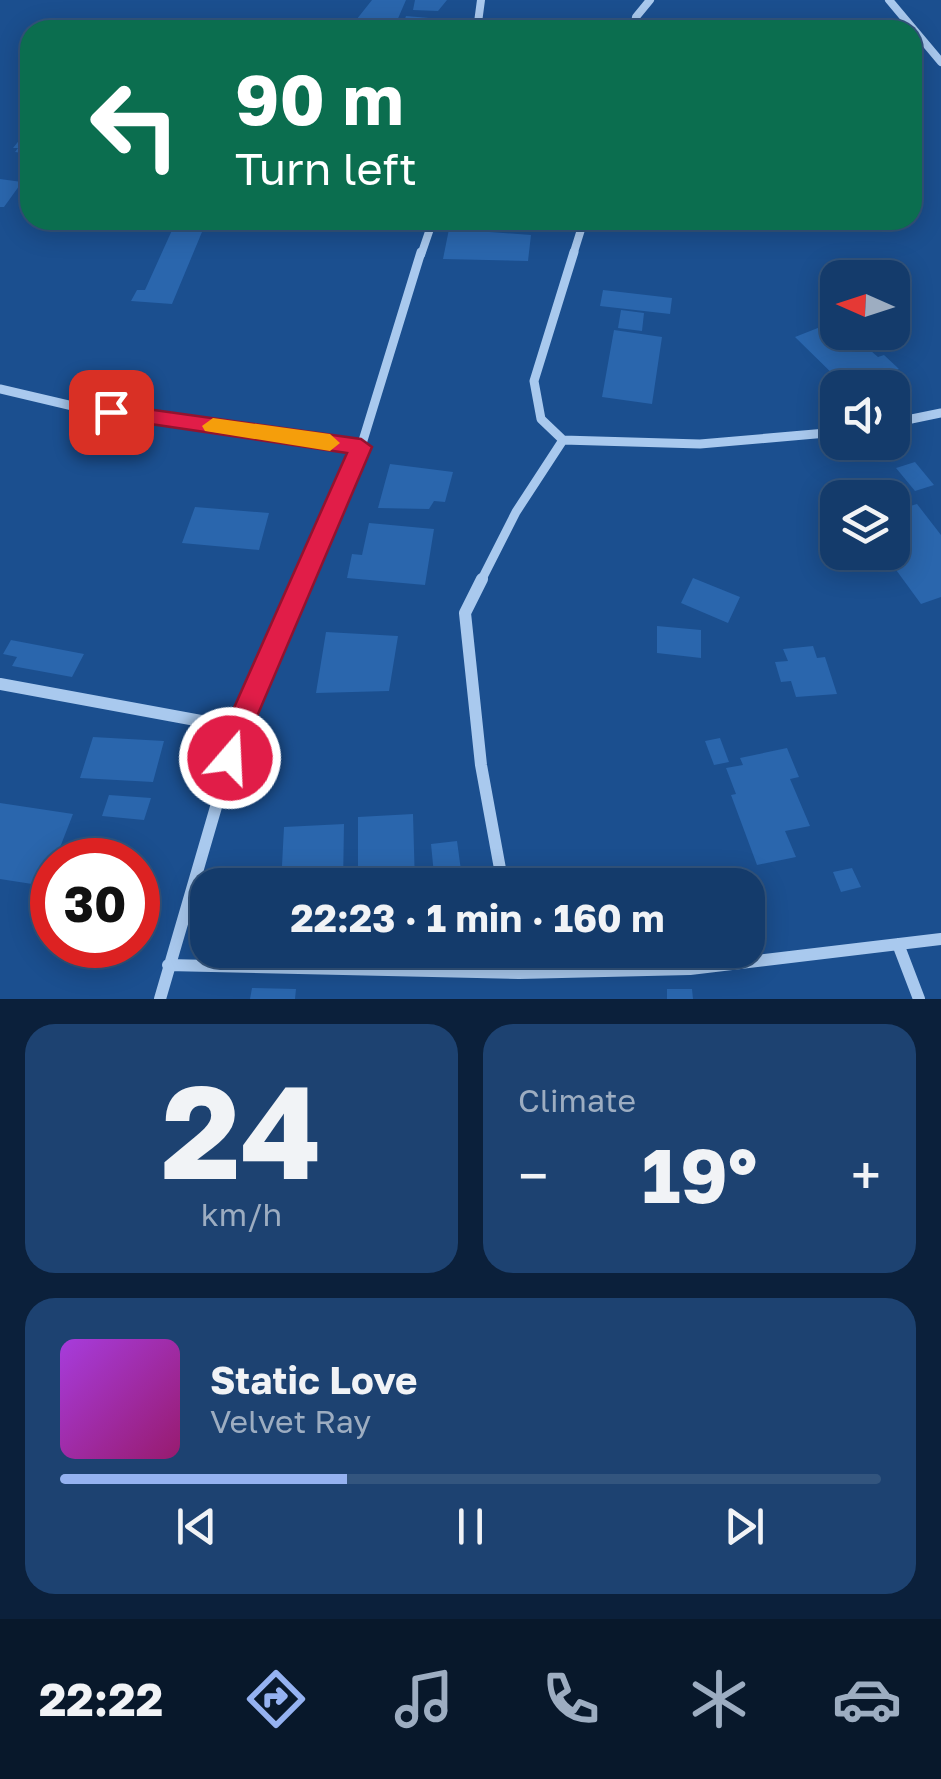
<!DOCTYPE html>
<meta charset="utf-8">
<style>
:root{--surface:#143b6b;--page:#1d4271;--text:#f1f3f6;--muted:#9dadc1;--line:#33557e;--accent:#95b2f1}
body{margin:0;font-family:"Golos Text",sans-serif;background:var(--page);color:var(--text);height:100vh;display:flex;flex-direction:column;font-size:38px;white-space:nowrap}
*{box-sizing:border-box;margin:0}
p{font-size:32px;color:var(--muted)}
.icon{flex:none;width:55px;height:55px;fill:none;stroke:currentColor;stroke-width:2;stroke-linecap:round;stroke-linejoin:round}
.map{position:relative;height:999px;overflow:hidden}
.panel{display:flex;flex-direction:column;gap:25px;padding:25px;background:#0b203b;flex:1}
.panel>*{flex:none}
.guide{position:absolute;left:20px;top:20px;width:902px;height:210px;border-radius:30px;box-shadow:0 5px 25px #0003,0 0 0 2px var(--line);background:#0b6e4f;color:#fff;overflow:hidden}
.needle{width:65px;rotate:273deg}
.tools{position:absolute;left:820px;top:260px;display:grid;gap:20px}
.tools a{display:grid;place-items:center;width:90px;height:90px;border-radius:20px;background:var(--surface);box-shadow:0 5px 25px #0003,0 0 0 2px var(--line);font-size:50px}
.speed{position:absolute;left:30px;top:838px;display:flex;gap:20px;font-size:50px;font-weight:700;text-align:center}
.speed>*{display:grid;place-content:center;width:130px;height:130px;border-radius:50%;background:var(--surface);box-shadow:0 5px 25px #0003,0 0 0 2px var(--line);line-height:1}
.speed .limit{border:15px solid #d22;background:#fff;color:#111}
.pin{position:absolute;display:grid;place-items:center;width:85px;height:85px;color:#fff;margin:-42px;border-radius:20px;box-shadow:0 5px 15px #0006}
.me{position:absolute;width:110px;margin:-55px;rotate:19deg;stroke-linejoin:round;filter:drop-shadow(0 0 8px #0008)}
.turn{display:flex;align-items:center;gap:35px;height:210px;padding:0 50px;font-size:45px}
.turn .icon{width:130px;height:130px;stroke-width:2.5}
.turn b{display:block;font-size:70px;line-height:85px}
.big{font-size:75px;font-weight:700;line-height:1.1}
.panel .widget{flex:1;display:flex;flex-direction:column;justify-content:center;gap:15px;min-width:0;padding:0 35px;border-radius:30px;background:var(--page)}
.panel .dial{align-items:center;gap:0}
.dial b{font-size:130px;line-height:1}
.song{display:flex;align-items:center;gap:30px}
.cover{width:120px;height:120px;border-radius:15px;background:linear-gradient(135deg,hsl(280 70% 55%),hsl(320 70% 35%))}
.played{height:10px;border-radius:5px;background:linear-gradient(90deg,var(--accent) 35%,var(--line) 35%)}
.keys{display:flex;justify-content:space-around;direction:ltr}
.heat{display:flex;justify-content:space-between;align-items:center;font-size:55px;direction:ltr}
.panel .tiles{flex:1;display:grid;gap:25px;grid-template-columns:1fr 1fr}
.widget:last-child{grid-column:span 2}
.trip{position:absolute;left:190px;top:868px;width:575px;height:100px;border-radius:30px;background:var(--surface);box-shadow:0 5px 25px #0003,0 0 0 2px var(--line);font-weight:700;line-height:100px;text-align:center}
.menu{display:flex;height:160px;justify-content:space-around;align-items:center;background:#08182b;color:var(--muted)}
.menu .icon{width:70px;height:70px}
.menu .current{color:var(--accent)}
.menu b{font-size:45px;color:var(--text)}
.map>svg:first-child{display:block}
.building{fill:#2a66ad}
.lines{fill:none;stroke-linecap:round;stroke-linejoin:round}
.street-far2{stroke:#a9c9ee;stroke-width:8}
.street-far1{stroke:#a9c9ee;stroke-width:9}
.street{stroke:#a9c9ee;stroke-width:12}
.route{fill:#e11d48;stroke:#92132f;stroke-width:2.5}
.slow{fill:#f59e0b}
</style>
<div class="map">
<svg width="941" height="999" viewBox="0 0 941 999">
<rect width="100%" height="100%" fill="#1b4f8f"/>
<!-- building -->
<path class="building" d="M372 0H406L393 30 349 29Z
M415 0H447L438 11 413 10Z
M406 16 429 18 424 30H401Z
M680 24 724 26V30H680Z
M30 127V154L15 152 18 148H13Z
M0 179 22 182 4 207H0Z
M169 220H207L172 304 131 301 137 290H145L173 228 166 227Z
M449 229 531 235 528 261 443 259Z
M603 290 672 298 670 314 600 306Z
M621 310 644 313 642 331 618 328Z
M838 320V332H860L877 348 871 351 878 357 884 355 899 369 885 375 897 388H873L867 382 847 388 795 337Z
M614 330 662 337 652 404 602 397Z
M915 462 934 485 915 491 896 468Z
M390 464 453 472 445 502 434 501 429 509 378 508Z
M892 500 900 509 917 504 941 535V597L921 604 883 552H892Z
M195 507 269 513 259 550 182 543Z
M369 523 434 529 425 585 347 578 352 554 362 555Z
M693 578 740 597 728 623 681 603Z
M657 626 701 630V658L657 653Z
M326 632 398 636 389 691 316 693Z
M11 640 84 654 72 677 12 666 17 657 3 654Z
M813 646 817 658 825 657 837 694 796 697 791 681 781 682 775 662 788 661 783 649Z
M93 737 164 741 153 782 80 778Z
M720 738 729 762 714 765 705 741Z
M251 745H268L265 763H248Z
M787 748 799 777 790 779 810 826 785 831 796 857 757 865 731 795 736 794 726 768 743 765 740 758Z
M109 795 151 798 144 820 102 816Z
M0 803 73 814 45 886 0 879Z
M413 814 415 885H358V817Z
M344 824 343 885H281L284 827Z
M457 841 463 885H435L431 844Z
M852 868 861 887 841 892 833 872Z
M252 988 296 989 295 999H250Z
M667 989H692L693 999H667Z"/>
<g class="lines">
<!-- street-far2 -->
<path class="street-far2" d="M889 0 941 62
M477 30 481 0
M634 30 636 17 650 0
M421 255 433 220
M573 255 584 220"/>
<!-- street-far1 -->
<path class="street-far1" d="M574 252 534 381 541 419 563 440 700 444 838 432
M0 389 77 407 361 447
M892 423 941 413
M303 581 361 447 421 252
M481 581 516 512 563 440"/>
<!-- street -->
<path class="street" d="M482 579 465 613 481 765 503 885
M0 684 239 728
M898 944 919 999
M515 950 519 973
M168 965 519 973 690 969 941 939
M160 999 239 728 304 579"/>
</g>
<!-- route -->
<path class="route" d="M111 404 361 439 372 447 252 728 240 766 230 770 221 766 217 758 225 728 347 453 103 417 100 412Z"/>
<!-- slow -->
<path class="slow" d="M213 418 330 434 340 443 330 451 205 431 202 426Z"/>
</svg>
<div class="tools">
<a><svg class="needle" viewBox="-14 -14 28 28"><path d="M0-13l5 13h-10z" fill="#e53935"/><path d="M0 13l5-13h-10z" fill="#9dadc1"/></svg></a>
<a><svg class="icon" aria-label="sound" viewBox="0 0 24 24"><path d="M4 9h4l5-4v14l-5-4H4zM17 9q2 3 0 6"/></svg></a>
<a><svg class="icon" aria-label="layers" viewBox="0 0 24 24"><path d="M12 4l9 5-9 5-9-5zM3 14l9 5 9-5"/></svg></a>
</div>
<div class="speed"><div class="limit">30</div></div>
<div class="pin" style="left:111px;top:412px;background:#d93025"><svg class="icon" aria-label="arrive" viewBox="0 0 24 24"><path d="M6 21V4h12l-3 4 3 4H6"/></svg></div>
<svg class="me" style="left:230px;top:758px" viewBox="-20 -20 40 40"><circle r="17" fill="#e11d48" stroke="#fff" stroke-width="3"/><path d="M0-11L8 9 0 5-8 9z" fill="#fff"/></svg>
<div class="trip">22:23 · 1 min · 160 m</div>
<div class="guide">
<div class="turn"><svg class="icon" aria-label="left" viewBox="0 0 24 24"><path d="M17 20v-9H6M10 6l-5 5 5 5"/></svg><div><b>90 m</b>Turn left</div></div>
</div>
</div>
<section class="panel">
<div class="tiles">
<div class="widget dial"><b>24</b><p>km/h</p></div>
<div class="widget"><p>Climate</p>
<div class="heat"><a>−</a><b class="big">19°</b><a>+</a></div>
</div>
<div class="widget">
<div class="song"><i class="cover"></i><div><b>Static Love</b><p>Velvet Ray</p></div></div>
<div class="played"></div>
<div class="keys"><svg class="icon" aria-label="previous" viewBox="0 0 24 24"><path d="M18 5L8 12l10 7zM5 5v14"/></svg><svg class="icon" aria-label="pause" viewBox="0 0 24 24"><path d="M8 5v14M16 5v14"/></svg><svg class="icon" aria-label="next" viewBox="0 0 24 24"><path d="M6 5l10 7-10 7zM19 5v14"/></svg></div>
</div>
</div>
</section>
<nav class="menu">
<b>22:22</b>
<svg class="icon current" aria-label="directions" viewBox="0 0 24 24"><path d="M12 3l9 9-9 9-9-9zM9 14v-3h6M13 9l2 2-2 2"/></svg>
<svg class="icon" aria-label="music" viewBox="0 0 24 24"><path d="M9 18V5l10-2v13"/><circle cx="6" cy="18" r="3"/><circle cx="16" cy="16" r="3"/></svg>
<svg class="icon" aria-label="phone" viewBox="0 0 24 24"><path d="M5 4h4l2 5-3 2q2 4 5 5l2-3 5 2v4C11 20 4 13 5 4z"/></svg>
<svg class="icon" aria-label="climate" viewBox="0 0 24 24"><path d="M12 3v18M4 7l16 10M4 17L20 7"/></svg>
<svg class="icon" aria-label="car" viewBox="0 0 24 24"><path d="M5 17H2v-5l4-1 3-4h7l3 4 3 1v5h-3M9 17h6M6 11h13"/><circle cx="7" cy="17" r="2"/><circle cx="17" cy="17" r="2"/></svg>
</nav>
